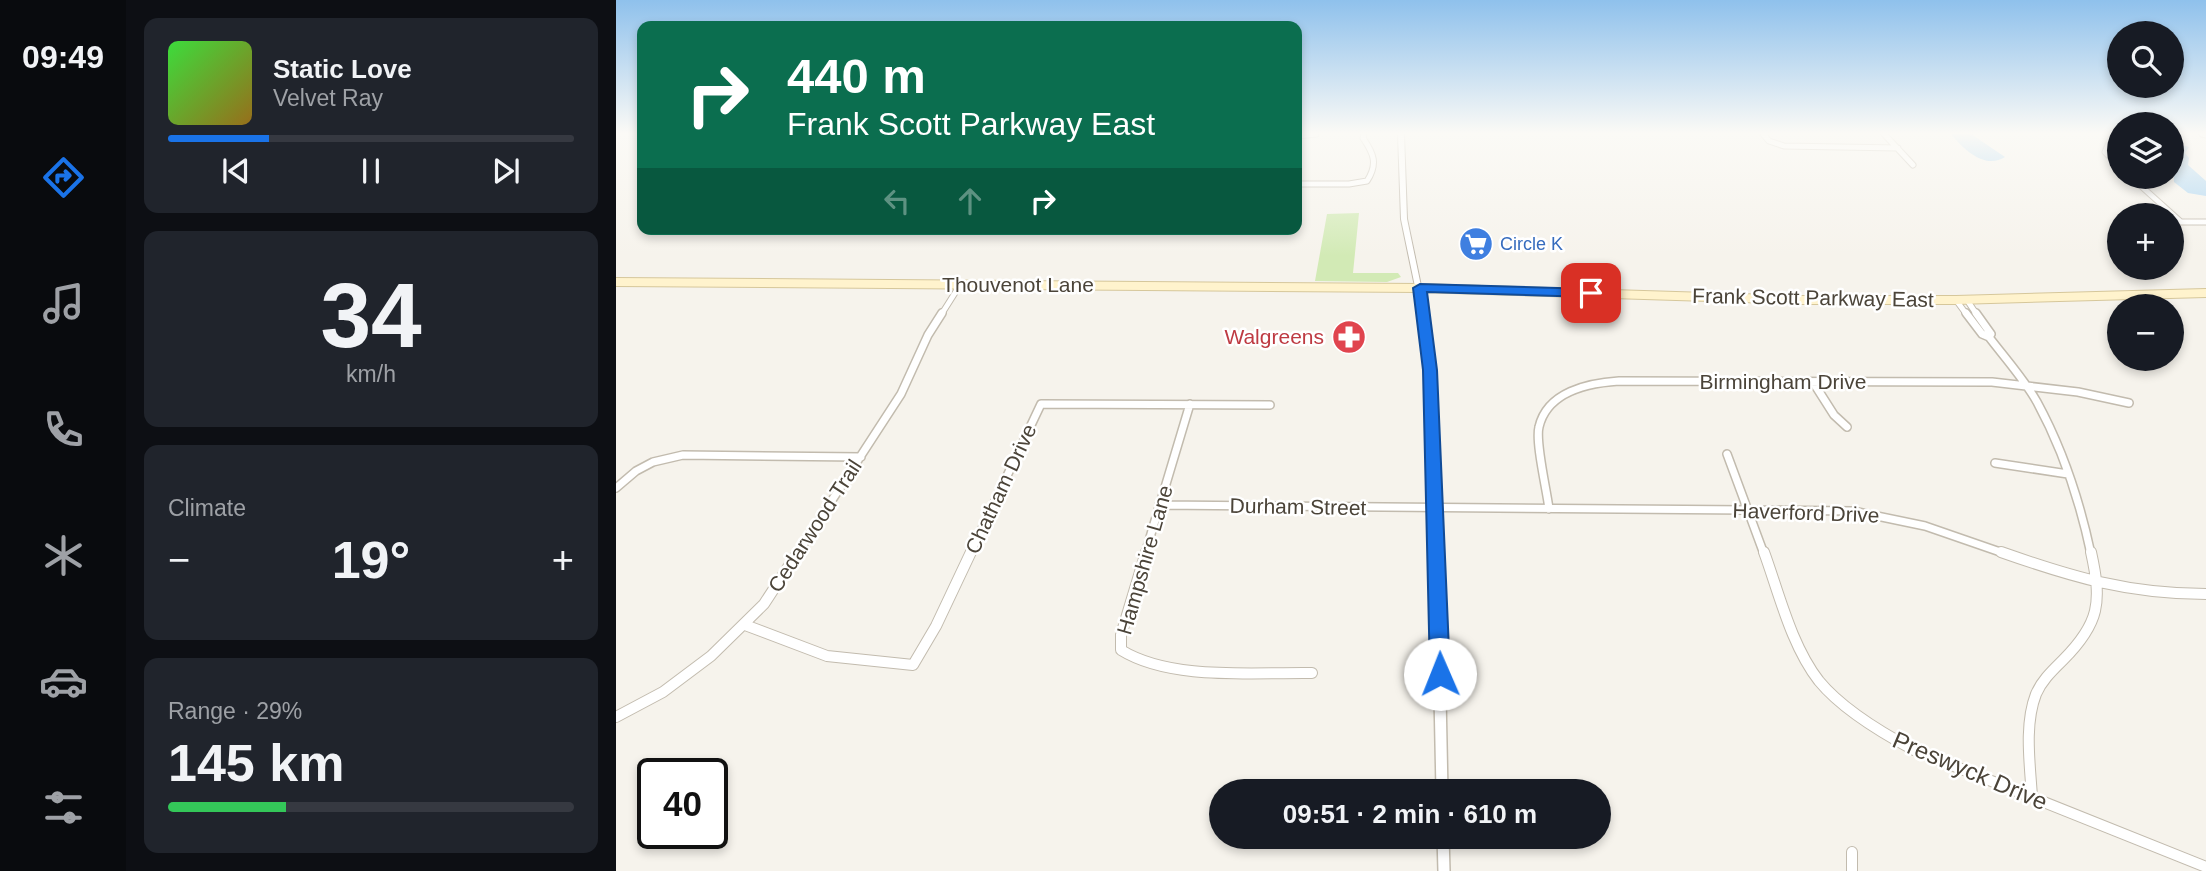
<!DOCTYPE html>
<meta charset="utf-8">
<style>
:root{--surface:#171b24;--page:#20242c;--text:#f1f3f6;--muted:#9ea1a6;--line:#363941;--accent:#1a73e8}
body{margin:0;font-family:Arial,sans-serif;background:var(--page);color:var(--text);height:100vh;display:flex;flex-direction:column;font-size:26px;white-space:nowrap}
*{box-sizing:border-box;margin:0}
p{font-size:23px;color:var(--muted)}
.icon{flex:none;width:38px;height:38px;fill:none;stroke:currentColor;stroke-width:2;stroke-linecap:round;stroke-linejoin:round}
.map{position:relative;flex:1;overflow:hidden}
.panel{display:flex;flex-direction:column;gap:18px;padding:18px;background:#0d0f14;width:490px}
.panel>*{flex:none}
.guide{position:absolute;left:21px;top:21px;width:665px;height:214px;border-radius:14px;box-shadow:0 4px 10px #0003;background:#0b6e4f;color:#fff;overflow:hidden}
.fabs{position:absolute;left:1491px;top:21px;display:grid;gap:14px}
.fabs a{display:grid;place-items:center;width:77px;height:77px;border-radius:50%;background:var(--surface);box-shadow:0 4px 10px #0003;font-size:35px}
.speed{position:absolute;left:21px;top:758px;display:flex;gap:14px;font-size:35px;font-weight:700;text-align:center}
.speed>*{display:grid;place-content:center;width:91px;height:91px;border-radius:50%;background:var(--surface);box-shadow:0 4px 10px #0003;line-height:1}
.speed .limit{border:4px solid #111;border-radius:10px;background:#fff;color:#111}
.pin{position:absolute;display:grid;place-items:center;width:60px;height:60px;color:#fff;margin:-30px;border-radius:14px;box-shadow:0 4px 10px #0006}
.me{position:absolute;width:77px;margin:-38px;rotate:359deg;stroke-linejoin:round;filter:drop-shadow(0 0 5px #0008)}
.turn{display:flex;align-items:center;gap:24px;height:147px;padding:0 35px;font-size:32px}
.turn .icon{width:91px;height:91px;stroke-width:2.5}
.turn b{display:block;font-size:49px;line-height:60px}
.lanes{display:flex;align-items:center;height:66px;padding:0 35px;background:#0003;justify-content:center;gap:35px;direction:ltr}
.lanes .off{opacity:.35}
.big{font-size:52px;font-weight:600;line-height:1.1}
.panel .widget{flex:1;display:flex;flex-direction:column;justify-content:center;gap:10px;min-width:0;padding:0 24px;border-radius:14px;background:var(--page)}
.panel .dial{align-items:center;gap:0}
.dial b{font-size:91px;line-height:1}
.song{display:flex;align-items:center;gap:21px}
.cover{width:84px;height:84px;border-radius:10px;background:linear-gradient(135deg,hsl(120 70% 55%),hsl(40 70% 35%))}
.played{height:7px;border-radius:4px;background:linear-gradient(90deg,var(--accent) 25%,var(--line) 25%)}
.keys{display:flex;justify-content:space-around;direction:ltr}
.heat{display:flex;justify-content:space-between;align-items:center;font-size:38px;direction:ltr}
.charge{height:10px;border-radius:5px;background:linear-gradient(90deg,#34c759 29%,var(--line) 0)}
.trip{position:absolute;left:593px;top:779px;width:402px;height:70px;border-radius:35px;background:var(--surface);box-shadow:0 4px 10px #0003;font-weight:600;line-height:70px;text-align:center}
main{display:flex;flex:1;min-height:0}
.menu{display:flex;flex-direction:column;width:126px;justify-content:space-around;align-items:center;background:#090b0e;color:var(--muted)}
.menu .icon{width:49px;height:49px}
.menu .selected{color:var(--accent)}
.menu b{font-size:32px;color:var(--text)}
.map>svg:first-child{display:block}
.green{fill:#d2eab5}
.water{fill:#a9d4f2}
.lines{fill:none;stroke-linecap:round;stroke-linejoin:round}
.minor-far2-casing{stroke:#c2bbae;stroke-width:7}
.minor-far1-casing{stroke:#c2bbae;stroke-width:10}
.minor-casing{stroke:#c2bbae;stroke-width:12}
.tertiary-far2-casing{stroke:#c2bbae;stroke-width:8}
.tertiary-far1-casing{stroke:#c2bbae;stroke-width:11}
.tertiary-casing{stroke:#c2bbae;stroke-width:14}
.secondary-casing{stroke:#d6c79b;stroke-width:10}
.minor-far2{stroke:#fff;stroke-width:5}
.minor-far1{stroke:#fff;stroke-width:7}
.minor{stroke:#fff;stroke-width:10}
.tertiary-far2{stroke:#fff;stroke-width:6}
.tertiary-far1{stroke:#fff;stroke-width:9}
.tertiary{stroke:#fff;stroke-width:11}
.secondary{stroke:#fff3cd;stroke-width:8}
.route{fill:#1a73e8;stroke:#114b97;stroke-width:2}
.labels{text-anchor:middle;stroke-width:5;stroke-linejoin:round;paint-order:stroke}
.far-shop-label{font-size:18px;fill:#366cbe;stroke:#fff;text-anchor:start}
.street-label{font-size:21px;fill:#4b4439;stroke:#fff}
.health-label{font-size:21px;fill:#be3a42;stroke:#fff;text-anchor:end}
.near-street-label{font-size:24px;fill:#4b4439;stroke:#fff}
</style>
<main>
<nav class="menu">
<b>09:49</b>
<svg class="icon selected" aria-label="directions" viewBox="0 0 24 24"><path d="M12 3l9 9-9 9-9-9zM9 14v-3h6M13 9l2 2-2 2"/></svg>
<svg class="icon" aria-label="music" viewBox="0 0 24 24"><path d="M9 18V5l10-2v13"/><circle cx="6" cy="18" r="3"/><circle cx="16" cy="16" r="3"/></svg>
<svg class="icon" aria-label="phone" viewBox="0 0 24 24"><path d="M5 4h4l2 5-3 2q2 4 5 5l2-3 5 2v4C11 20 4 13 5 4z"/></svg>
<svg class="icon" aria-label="climate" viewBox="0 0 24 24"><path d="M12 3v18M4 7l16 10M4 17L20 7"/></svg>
<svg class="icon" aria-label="car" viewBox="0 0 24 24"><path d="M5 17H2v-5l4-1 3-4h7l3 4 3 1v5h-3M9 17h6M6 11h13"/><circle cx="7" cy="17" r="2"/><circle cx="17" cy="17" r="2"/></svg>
<svg class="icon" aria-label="filters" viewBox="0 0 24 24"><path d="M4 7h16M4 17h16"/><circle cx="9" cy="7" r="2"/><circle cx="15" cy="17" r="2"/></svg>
</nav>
<section class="panel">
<div class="widget">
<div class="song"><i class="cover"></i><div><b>Static Love</b><p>Velvet Ray</p></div></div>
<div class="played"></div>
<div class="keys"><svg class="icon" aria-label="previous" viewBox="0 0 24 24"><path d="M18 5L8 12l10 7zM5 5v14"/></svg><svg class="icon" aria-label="pause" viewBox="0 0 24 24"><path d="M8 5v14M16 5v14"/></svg><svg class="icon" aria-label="next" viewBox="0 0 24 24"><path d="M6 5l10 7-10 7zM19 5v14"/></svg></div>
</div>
<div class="widget dial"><b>34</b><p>km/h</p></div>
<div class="widget"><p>Climate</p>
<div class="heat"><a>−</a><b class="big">19°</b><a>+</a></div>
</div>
<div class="widget"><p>Range · 29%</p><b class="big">145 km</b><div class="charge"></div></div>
</section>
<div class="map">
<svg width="1590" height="871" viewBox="0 0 1590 871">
<rect width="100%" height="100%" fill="#f6f3ec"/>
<!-- green -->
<path class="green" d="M743 213 737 273H782L785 277 771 282 699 281 711 214Z"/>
<!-- water -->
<path class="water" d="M1335 134H1355L1389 157C1369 170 1347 149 1335 134Z
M1556 142 1573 147 1569 153 1573 158 1572 165 1590 181V196L1572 193 1558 182Z"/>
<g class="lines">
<!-- minor-far2 casing -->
<g class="minor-far2-casing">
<path id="minor-far2" d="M1147 134 1153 141 1168 146 1282 148
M1268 134 1297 165
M1497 134 1489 152 1503 166
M1586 134 1590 135
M681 136 700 134
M1515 177 1565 222H1590
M681 184H733L751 181C762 164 758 154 747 138L748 134
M1340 300 1351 315
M1351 300 1361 315
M325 315 344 285"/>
</g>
<!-- minor-far1 casing -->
<g class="minor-far1-casing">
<path id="minor-far1" d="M1350 313 1366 334 1373 337C1389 358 1408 379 1421 402 1446 448 1464 502 1475 554
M1360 313 1375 334 1373 337
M1197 382 1218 415 1231 427
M1111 454 1148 554
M1379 463 1452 474
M0 488 20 471 37 462 67 455 245 457
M543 505 1237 511 1309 526 1390 554
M933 509C931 491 919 442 923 427 931 392 972 383 1003 381L1376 382 1462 392 1513 403
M181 554 285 394 312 335 326 313
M354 554 425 404 654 405
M529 554 574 404"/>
</g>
<!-- minor casing -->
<g class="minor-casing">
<path id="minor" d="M530 552 505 635V650C555 681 638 672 696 673
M1148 552C1163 593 1175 645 1203 681 1226 709 1266 733 1298 750L1590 867
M1385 552C1456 577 1513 594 1590 594
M129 625 211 656 297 665 320 626 355 552
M0 717 47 692 95 656 148 604 182 552
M1416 797C1414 764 1408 725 1420 694 1426 680 1437 670 1447 660 1484 623 1486 602 1475 552
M1236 852V871"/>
</g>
<!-- tertiary-far2 casing -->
<g class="tertiary-far2-casing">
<path id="tertiary-far2" d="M785 134 788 219 808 315"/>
</g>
<!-- tertiary-far1 casing -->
<g class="tertiary-far1-casing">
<path id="tertiary-far1" d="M808 313 813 350 821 554"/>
</g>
<!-- tertiary casing -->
<g class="tertiary-casing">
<path id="tertiary" d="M821 552 826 791
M827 836 828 871"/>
</g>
<!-- secondary casing -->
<g class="secondary-casing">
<path id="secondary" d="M0 282 804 288 1184 300H1340L1590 293"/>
</g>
<!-- minor-far2 -->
<use href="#minor-far2" class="minor-far2"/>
<!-- minor-far1 -->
<use href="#minor-far1" class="minor-far1"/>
<!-- minor -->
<use href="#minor" class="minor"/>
<!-- tertiary-far2 -->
<use href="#tertiary-far2" class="tertiary-far2"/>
<!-- tertiary-far1 -->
<use href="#tertiary-far1" class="tertiary-far1"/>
<!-- tertiary -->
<use href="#tertiary" class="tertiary"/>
<!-- secondary -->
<use href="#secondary" class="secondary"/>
</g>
<!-- sky -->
<linearGradient id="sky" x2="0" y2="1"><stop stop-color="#8fc1ec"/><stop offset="0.52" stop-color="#fbfaf6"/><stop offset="1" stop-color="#fbfaf6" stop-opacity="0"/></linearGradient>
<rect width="1590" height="256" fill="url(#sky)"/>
<!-- route -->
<path class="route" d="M804 284 975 289 981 293 975 297 811 292 821 370 834 674 831 681 824 683 817 681 814 674 807 370 797 288Z"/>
<!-- icons -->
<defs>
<g id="supermarket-disc" transform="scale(1.75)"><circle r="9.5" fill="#3f7fe0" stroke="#fff"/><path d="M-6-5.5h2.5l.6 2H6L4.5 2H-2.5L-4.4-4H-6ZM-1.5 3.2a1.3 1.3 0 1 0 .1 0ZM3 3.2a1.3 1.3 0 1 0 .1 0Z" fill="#fff"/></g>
<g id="pharmacy-disc" transform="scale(1.75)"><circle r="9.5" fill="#e0444e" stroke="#fff"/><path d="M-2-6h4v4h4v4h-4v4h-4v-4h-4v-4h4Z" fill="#fff"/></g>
</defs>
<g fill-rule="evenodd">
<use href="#supermarket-disc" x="860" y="244"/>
<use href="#pharmacy-disc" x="733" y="337"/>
</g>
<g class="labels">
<!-- far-shop labels -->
<g class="far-shop-label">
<text x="884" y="250">Circle K</text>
</g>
<!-- street labels -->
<g class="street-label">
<text x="402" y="292">Thouvenot Lane</text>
<text transform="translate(1197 298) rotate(1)" y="7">Frank Scott Parkway East</text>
<text x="1167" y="389">Birmingham Drive</text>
<text transform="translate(385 489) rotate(-65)" y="7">Chatham Drive</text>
<text transform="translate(682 507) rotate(1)" y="7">Durham Street</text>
<text transform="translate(1190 513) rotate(2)" y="7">Haverford Drive</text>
<text transform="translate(199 526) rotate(-57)" y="7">Cedarwood Trail</text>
<text transform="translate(529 560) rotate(-74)" y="7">Hampshire Lane</text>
</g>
<!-- health labels -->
<g class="health-label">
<text x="708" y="344">Walgreens</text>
</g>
<!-- near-street labels -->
<g class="near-street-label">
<text transform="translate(1354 771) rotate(23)" y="8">Preswyck Drive</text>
</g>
</g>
</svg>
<div class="fabs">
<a><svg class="icon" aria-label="search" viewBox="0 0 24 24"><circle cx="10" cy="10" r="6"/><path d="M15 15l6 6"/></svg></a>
<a><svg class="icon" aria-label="layers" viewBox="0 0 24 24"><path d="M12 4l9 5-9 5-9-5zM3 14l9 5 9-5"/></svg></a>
<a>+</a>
<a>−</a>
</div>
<div class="speed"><div class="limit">40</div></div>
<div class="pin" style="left:975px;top:293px;background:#d93025"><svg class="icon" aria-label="arrive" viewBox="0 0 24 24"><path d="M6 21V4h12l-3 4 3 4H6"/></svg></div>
<svg class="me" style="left:824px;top:674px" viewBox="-20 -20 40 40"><circle r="19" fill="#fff"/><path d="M0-13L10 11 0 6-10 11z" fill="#1a73e8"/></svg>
<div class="trip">09:51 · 2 min · 610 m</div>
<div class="guide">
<div class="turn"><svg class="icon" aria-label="right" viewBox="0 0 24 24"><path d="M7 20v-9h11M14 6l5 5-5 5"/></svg><div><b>440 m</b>Frank Scott Parkway East</div></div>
<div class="lanes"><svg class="icon off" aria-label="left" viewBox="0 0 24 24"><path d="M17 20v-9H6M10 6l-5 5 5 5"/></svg><svg class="icon off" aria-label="ahead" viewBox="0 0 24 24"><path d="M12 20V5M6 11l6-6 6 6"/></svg><svg class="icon" aria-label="right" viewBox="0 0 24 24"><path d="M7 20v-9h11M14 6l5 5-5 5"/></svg></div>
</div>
</div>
</main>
